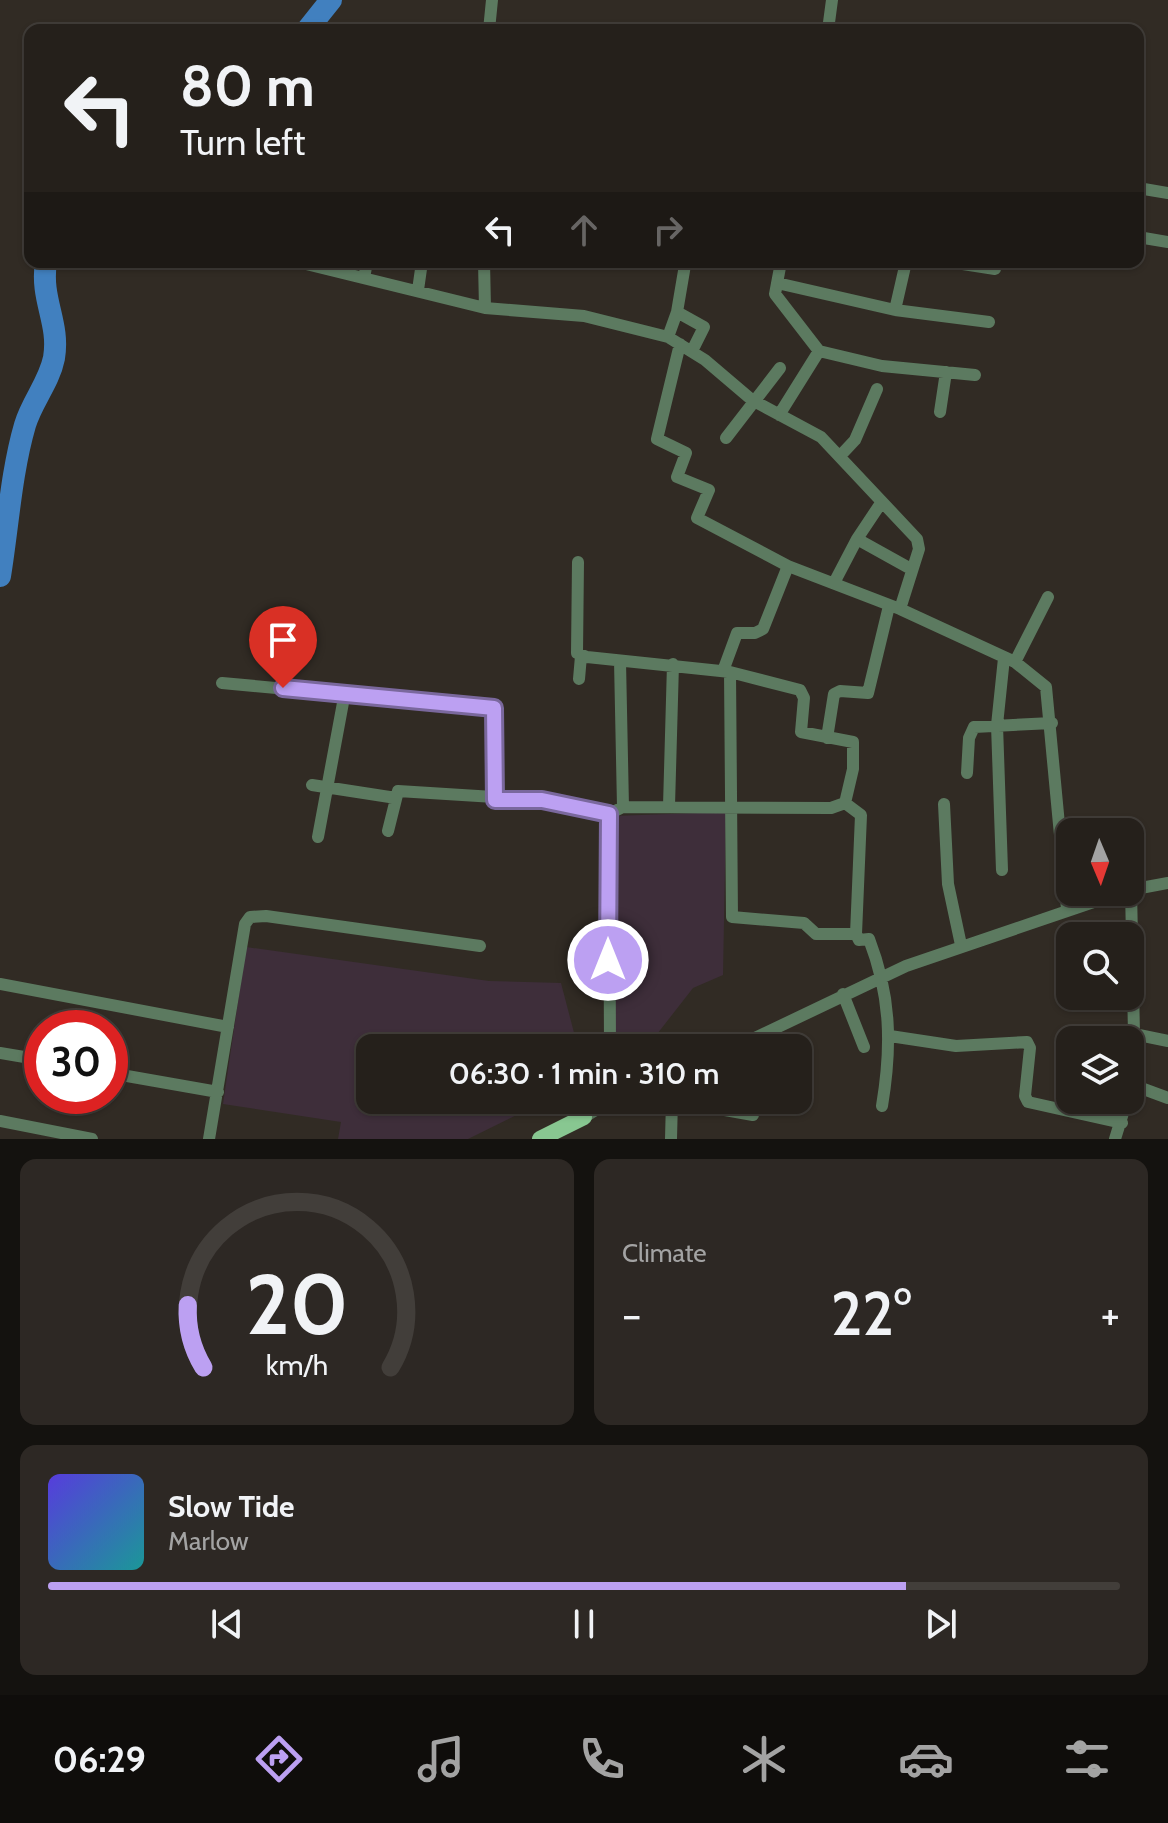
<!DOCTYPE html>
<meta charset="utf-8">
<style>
:root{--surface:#25201b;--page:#2d2824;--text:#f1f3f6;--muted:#a3a3a3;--line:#423e3a;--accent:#bca0f2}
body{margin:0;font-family:Cabin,sans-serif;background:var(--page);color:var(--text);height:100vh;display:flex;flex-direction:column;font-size:30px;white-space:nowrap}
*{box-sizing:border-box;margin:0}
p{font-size:26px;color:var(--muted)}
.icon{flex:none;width:44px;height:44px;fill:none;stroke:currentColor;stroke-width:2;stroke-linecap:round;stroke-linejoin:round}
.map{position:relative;height:1139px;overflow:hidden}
.details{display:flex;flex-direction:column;gap:20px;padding:20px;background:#14120f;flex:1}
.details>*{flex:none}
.hud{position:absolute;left:24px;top:24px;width:1120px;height:244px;border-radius:16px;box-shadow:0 2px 6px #0004,0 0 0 2px var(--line);background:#25201b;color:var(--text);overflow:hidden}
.needle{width:52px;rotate:178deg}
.tools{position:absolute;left:1056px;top:818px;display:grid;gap:16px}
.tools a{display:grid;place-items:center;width:88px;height:88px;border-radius:16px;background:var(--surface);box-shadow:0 2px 6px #0004,0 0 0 2px var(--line);font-size:40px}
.speed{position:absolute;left:24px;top:1010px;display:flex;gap:16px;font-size:40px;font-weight:700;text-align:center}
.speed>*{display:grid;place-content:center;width:104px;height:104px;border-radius:50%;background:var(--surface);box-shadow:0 2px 6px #0004,0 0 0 2px var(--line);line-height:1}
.speed .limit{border:12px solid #d22;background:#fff;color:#111}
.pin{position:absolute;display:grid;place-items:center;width:68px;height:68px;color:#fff;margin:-82px -34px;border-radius:50% 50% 50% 0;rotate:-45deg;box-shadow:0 0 8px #0007}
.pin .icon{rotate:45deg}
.me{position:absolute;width:88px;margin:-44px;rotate:0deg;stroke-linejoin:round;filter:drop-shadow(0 0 6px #0008)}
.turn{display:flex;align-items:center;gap:28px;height:168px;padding:0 24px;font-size:36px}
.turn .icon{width:104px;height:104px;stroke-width:2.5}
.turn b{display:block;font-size:56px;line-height:68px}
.lanes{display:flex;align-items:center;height:76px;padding:0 24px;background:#0003;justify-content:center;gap:40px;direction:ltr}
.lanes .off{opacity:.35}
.big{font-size:60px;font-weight:600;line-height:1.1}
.details .card{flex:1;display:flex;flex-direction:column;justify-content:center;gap:12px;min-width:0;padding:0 28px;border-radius:16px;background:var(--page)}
.details .dial{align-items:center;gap:0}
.dial svg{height:208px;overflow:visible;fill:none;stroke:var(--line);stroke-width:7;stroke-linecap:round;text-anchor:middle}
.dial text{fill:var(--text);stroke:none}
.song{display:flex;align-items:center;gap:24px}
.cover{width:96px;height:96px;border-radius:12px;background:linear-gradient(135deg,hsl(250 70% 55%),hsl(180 70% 35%))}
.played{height:8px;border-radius:4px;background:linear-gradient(90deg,var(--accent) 80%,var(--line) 80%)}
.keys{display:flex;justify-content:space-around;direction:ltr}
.heat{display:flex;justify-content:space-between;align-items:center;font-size:44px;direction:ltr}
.details .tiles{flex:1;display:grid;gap:20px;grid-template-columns:1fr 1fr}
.card:last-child{grid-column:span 2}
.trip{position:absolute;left:356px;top:1034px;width:456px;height:80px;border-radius:16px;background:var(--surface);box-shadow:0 2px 6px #0004,0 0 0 2px var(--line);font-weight:600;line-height:80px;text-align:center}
.dock{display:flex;height:128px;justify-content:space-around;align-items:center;background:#0f0d0b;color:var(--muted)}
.dock .icon{width:56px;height:56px}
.dock .active{color:var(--accent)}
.dock b{font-size:36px;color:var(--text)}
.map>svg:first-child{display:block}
.education{fill:#3e2e3a}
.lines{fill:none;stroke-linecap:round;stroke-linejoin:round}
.river{stroke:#4180bf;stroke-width:22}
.minor{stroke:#5c7a60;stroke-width:12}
.major{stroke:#88c791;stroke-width:16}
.route-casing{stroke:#7a689d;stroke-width:20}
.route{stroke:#bca0f2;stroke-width:14}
</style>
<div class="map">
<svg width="1168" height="1139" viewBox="0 0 1168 1139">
<rect width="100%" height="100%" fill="#312b24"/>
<!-- education -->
<path class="education" d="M726 812 723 975 693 988 654 1038 614 1044 613 816Z
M246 947 489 981 561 983 578 1048H370V1100H547L468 1139H338L341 1122 223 1104Z"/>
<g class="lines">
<!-- river -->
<path class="river" d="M307 30 331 0
M0 576C8 527 11 473 25 425 32 401 49 383 54 358 60 322 40 300 46 262"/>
<!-- minor -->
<path class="minor" d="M489 30 492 0
M828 30 832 0
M1138 188 1168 193
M1138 237 1168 242
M298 262 485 308
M484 262 485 308 584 316 668 337 705 360 752 400 821 437 917 539 919 549 900 609 1015 662 1046 687 1067 909
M950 262 995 269
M364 278 367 262
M777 283 895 310 989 322
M418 290 422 262
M895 310 906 262
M677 312 704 327 692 351
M668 337 677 312 685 265
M680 344 657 439 686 453 677 477 709 490 697 518 788 566
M819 351 882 366 975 375
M940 412 946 372
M779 415 819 351 775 294 781 262
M726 438 780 368
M840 456 855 440 877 389
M857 539 881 503
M834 583 857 539 911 569
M620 661 623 807
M1015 662 1048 597
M723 671 737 633H755L763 629 788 566 900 609
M730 672 732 917 804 923 816 934H856
M579 679 581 656
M222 683 494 708 495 800
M827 738 834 694 840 691 868 693 889 606
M967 773 969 738 974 727 1052 723
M312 785 396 798
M845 803 861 815 856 934 859 940 869 939C891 996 892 1046 882 1106
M944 804 948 884 961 945
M669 806 673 664
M609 814 610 1048
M388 831 398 791 542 800 609 814 623 807 831 808 845 803 853 769V742L801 732 804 698 800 690 730 672 587 657 577 653 578 562
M318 837 345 692
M1002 870 997 725 1004 658
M1130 890 1168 883
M0 984 228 1027
M843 994 864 1047
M1134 1034 1168 1041
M890 1036 956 1046 1027 1042 1030 1048 1025 1096 1028 1102 1122 1123
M734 1048 906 966 1123 892
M0 1053 42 1060
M110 1073 218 1092
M1130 1084 1168 1098
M1130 1085 1134 1034 1131 890
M720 1100 725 1110 753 1115
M584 1117 612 1100
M0 1121 92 1139
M209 1139 245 924 250 917 266 916 480 946
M671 1139 672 1100
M1115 1139 1127 1100"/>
<!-- major -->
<path class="major" d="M540 1139 584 1117"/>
</g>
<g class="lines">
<!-- route casing -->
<g class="route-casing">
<path id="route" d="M283 688 494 708 495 800H542L609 814 608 960"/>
</g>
<!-- route -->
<use href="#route" class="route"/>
</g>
</svg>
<div class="tools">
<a><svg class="needle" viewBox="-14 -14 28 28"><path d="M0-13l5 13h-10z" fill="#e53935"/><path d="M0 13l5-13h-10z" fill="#a3a3a3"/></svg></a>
<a><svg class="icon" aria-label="search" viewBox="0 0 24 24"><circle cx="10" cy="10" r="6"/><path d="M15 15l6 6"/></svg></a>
<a><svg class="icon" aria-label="layers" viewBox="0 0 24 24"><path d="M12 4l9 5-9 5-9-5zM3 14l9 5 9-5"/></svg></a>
</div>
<div class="speed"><div class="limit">30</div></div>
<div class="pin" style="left:283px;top:688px;background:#d93025"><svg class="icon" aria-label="arrive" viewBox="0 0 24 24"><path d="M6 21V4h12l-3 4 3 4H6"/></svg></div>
<svg class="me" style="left:608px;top:960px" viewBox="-20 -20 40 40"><circle r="17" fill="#bca0f2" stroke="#fff" stroke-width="3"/><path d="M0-11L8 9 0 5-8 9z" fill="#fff"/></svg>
<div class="trip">06:30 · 1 min · 310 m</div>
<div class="hud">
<div class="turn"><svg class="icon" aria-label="left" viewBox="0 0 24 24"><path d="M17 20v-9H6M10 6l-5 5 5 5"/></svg><div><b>80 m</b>Turn left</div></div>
<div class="lanes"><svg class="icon" aria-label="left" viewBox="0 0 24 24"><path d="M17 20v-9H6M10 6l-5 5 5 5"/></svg><svg class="icon off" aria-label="ahead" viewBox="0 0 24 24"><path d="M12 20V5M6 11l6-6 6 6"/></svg><svg class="icon off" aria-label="right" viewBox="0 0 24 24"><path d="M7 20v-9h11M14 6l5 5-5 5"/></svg></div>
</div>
</div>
<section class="details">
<div class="tiles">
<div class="card dial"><svg viewBox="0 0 100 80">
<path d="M14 69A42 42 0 1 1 86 69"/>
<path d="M14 69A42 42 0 0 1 8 45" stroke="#bca0f2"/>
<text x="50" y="56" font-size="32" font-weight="700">20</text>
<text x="50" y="72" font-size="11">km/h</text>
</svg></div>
<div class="card"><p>Climate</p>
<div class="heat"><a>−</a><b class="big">22°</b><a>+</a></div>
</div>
<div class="card">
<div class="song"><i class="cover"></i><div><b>Slow Tide</b><p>Marlow</p></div></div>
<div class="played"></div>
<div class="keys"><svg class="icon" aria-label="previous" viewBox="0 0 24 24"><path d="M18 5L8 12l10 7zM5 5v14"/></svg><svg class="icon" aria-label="pause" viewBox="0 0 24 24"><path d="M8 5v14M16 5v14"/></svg><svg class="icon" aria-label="next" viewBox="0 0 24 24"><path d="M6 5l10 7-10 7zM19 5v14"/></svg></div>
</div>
</div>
</section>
<nav class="dock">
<b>06:29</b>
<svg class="icon active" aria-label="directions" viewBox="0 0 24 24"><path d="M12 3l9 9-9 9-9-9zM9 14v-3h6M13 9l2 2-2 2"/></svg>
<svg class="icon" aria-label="music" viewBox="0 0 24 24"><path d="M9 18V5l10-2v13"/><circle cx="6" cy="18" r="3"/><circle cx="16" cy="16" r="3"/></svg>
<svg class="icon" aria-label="phone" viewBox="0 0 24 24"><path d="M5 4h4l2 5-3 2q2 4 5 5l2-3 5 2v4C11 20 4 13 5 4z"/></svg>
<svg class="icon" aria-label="climate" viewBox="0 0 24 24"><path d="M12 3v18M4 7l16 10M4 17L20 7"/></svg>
<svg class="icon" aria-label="car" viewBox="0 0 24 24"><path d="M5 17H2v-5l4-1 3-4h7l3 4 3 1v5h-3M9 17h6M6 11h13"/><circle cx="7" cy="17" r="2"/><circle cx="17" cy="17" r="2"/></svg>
<svg class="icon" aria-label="filters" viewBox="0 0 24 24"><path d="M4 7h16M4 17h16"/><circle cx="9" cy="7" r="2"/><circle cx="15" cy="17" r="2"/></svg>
</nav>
